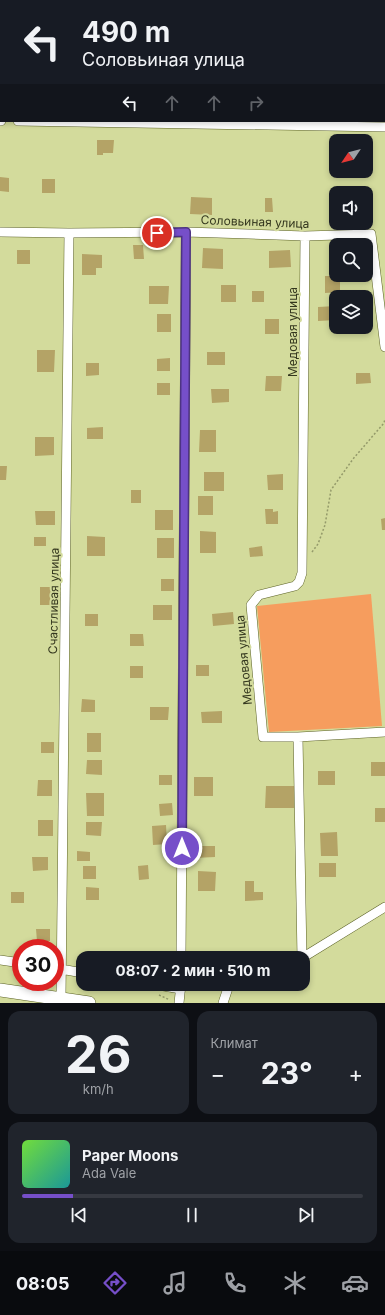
<!DOCTYPE html>
<html lang="ru">
<meta charset="utf-8">
<style>
:root{--surface:#171b24;--page:#20242c;--text:#f1f3f6;--muted:#9ea1a6;--line:#363941;--accent:#764fc9}
body{margin:0;font-family:Inter,sans-serif;background:var(--page);color:var(--text);height:100vh;display:flex;flex-direction:column;font-size:15px;white-space:nowrap}
*{box-sizing:border-box;margin:0}
p{font-size:13px;color:var(--muted)}
.icon{flex:none;width:22px;height:22px;fill:none;stroke:currentColor;stroke-width:2;stroke-linecap:round;stroke-linejoin:round}
.map{position:relative;height:1003px;overflow:hidden}
.details{display:flex;flex-direction:column;gap:8px;padding:8px;background:#0d0f14;flex:1}
.details>*{flex:none}
.banner{position:absolute;left:0px;top:0px;width:385px;height:122px;box-shadow:0 2px 6px #0003;background:#171b24;color:var(--text);overflow:hidden}
.needle{width:26px;rotate:235deg}
.buttons{position:absolute;left:329px;top:134px;display:grid;gap:8px}
.buttons a{display:grid;place-items:center;width:44px;height:44px;border-radius:8px;background:var(--surface);box-shadow:0 2px 6px #0003;font-size:20px}
.speed{position:absolute;left:12px;top:939px;display:flex;gap:8px;font-size:20px;font-weight:700;text-align:center}
.speed>*{display:grid;place-content:center;width:52px;height:52px;border-radius:50%;background:var(--surface);box-shadow:0 2px 6px #0003;line-height:1}
.speed .limit{border:6px solid #d22;background:#fff;color:#111}
.pin{position:absolute;display:grid;place-items:center;width:34px;height:34px;color:#fff;margin:-17px;border:2px solid #fff;border-radius:50%;box-shadow:0 1px 4px #0007}
.me{position:absolute;width:44px;margin:-22px;rotate:0deg;stroke-linejoin:round;filter:drop-shadow(0 0 3px #0008)}
.turn{display:flex;align-items:center;gap:14px;height:84px;padding:0 16px;font-size:18px}
.turn .icon{width:52px;height:52px;stroke-width:2.5}
.turn b{display:block;font-size:28px;line-height:34px}
.lanes{display:flex;align-items:center;height:38px;padding:0 16px;background:#0003;justify-content:center;gap:20px;direction:ltr}
.lanes .off{opacity:.35}
.big{font-size:30px;font-weight:700;line-height:1.1}
.details .widget{flex:1;display:flex;flex-direction:column;justify-content:center;gap:6px;min-width:0;padding:0 14px;border-radius:12px;background:var(--page)}
.details .dial{align-items:center;gap:0}
.dial b{font-size:52px;line-height:1}
.song{display:flex;align-items:center;gap:12px}
.cover{width:48px;height:48px;border-radius:6px;background:linear-gradient(135deg,hsl(100 70% 55%),hsl(180 70% 35%))}
.played{height:4px;border-radius:2px;background:linear-gradient(90deg,var(--accent) 15%,var(--line) 15%)}
.keys{display:flex;justify-content:space-around;direction:ltr}
.heat{display:flex;justify-content:space-between;align-items:center;font-size:22px;direction:ltr}
.details .tiles{flex:1;display:grid;gap:8px;grid-template-columns:1fr 1fr}
.widget:last-child{grid-column:span 2}
.trip{position:absolute;left:76px;top:951px;width:234px;height:40px;border-radius:12px;background:var(--surface);box-shadow:0 2px 6px #0003;font-weight:700;line-height:40px;text-align:center}
.menu{display:flex;height:64px;justify-content:space-around;align-items:center;background:#090b0e;color:var(--muted)}
.menu .icon{width:28px;height:28px}
.menu .selected{color:var(--accent)}
.menu b{font-size:18px;color:var(--text)}
.map>svg:first-child{display:block}
.green{fill:#f69d5e}
.building{fill:#b4a366}
.lines{fill:none;stroke-linecap:round;stroke-linejoin:round}
.street-casing{stroke:#5c6226;stroke-width:10}
.secondary-casing{stroke:#5c6226;stroke-width:14}
.path{stroke:#949a6a;stroke-width:1.5;stroke-dasharray:2 2;stroke-linecap:butt}
.street{stroke:#fff;stroke-width:9}
.secondary{stroke:#fff;stroke-width:13}
.route-casing{stroke:#4d3383;stroke-width:10}
.route{stroke:#764fc9;stroke-width:7}
.labels{text-anchor:middle;stroke-width:4;stroke-linejoin:round;paint-order:stroke}
.street-label{font-size:12px;fill:#34371e;stroke:#d3db9c}
</style>
<div class="map">
<svg width="385" height="1003" viewBox="0 0 385 1003">
<rect width="100%" height="100%" fill="#d3db9c"/>
<!-- green -->
<path class="green" d="M371 594 382 726 269 732 257 606Z"/>
<!-- building -->
<path class="building" d="M97 140H114L113 153H103V155H97Z
M0 177 9 178V192L0 191Z
M42 179H55V193H42Z
M354 188 355 193H343V189Z
M191 197 212 198V215L190 214Z
M265 198H272L273 212H265Z
M133 245H143L144 259H134Z
M203 248 223 249V269L202 268Z
M17 250H30V264H17Z
M290 250 291 267 269 268V251Z
M82 254 102 255V268H96V275H82Z
M325 276H340V292L325 293Z
M221 285H236V302H221Z
M149 286H169L168 304H149Z
M252 291H264V302H252Z
M336 306V320L318 321V307Z
M157 314H171V332H157Z
M265 319H279V334H265Z
M37 350H55L54 372H37Z
M207 352H225V365H207Z
M170 358V371H157V359Z
M86 363H99V375L86 376Z
M356 373H370L371 383 356 384Z
M266 376H282L281 391H265Z
M157 383H170V395H157Z
M211 389H229V402L212 403Z
M103 427V439H87V428Z
M200 430H216V452H199Z
M35 437H54V455L35 456Z
M0 466H7L6 480H0Z
M204 472H224V491H204Z
M283 474V490H268L267 475Z
M131 490H141V503H131Z
M198 496H213V515H198Z
M265 509H273V512L278 511V524H266Z
M155 510H173V530H155Z
M35 511H55V525H36Z
M385 518V530H382L381 519Z
M200 531 216 532V553H200Z
M87 536 105 537V556H87Z
M34 537H46V546H34Z
M157 538H174V558H157Z
M262 546 263 556 250 557 249 548Z
M161 579H174V591H161Z
M40 587H53V605H40Z
M153 605H172V620H153Z
M233 612 234 624 213 626 212 614Z
M85 614H98V626H85Z
M130 634H143L144 646H130Z
M196 665H209V676H196Z
M130 666H143V678H130Z
M82 699 95 700V712H81Z
M150 707H169L168 720H150Z
M222 711V723H202L201 712Z
M87 733H101V752H87Z
M41 742H54V753H41Z
M87 760H102V775L86 774Z
M371 762H385V776H371Z
M318 771H335V785H318Z
M159 775H172V785H159Z
M194 777H213V796H194Z
M38 780H52V796H37Z
M266 786H294V808H265Z
M86 793H104V816H87Z
M172 803 173 815 160 816 159 804Z
M375 808H385V822H375Z
M38 820H53V836H38Z
M86 822H102L101 836 86 835Z
M166 825 167 844 153 845 152 826Z
M337 832 338 856H321L320 833Z
M194 846H215V857L194 858Z
M77 851 90 852V861H77Z
M32 857H48V870L33 871Z
M319 863H336V877H319Z
M148 865 149 879 139 880 138 866Z
M83 866H96V879H83Z
M198 871 216 872 215 891H198Z
M245 881H254V892H263V900L245 901Z
M86 887 99 888V900H86Z
M11 892H24V903H11Z
M36 929H50V941H37Z"/>
<g class="lines">
<!-- street casing -->
<g class="street-casing">
<path id="street" d="M0 15H1
M384 23H385
M0 121H1
M18 121 385 127
M0 232 69 233 186 232 305 236 371 234 385 347
M298 737 385 732
M181 958 186 232
M302 958 298 737H263L251 605 259 595 295 586 299 582 302 573 305 236
M302 958 385 907
M0 960 21 963
M55 968 83 973
M152 984 181 989
M222 984 245 986 264 984
M61 998 69 233
M179 1003 181 984
M223 1003 229 985"/>
</g>
<!-- secondary casing -->
<g class="secondary-casing">
<path id="secondary" d="M0 990 89 1003"/>
</g>
<!-- path -->
<path class="path" d="M312 552 318 544 325 525 331 490 353 459 384 423 385 419
M140 984 144 986
M159 995 170 1000"/>
<!-- street -->
<use href="#street" class="street"/>
<!-- secondary -->
<use href="#secondary" class="secondary"/>
</g>
<g class="lines">
<!-- route casing -->
<g class="route-casing">
<path id="route" d="M157 233 186 232 182 848"/>
</g>
<!-- route -->
<use href="#route" class="route"/>
</g>
<g class="labels">
<!-- street labels -->
<g class="street-label">
<text transform="translate(255 222) rotate(2)" y="4">Соловьиная улица</text>
<text transform="translate(293 332) rotate(-90)" y="4">Медовая улица</text>
<text transform="translate(54 601) rotate(-89)" y="4">Счастливая улица</text>
<text transform="translate(244 660) rotate(-95)" y="4">Медовая улица</text>
</g>
</g>
</svg>
<div class="buttons">
<a><svg class="needle" viewBox="-14 -14 28 28"><path d="M0-13l5 13h-10z" fill="#e53935"/><path d="M0 13l5-13h-10z" fill="#9ea1a6"/></svg></a>
<a><svg class="icon" aria-label="sound" viewBox="0 0 24 24"><path d="M4 9h4l5-4v14l-5-4H4zM17 9q2 3 0 6"/></svg></a>
<a><svg class="icon" aria-label="search" viewBox="0 0 24 24"><circle cx="10" cy="10" r="6"/><path d="M15 15l6 6"/></svg></a>
<a><svg class="icon" aria-label="layers" viewBox="0 0 24 24"><path d="M12 4l9 5-9 5-9-5zM3 14l9 5 9-5"/></svg></a>
</div>
<div class="speed"><div class="limit">30</div></div>
<div class="pin" style="left:157px;top:233px;background:#d93025"><svg class="icon" aria-label="arrive" viewBox="0 0 24 24"><path d="M6 21V4h12l-3 4 3 4H6"/></svg></div>
<svg class="me" style="left:182px;top:848px" viewBox="-20 -20 40 40"><circle r="17" fill="#764fc9" stroke="#fff" stroke-width="3"/><path d="M0-11L8 9 0 5-8 9z" fill="#fff"/></svg>
<div class="trip">08:07 · 2 мин · 510 m</div>
<div class="banner">
<div class="turn"><svg class="icon" aria-label="left" viewBox="0 0 24 24"><path d="M17 20v-9H6M10 6l-5 5 5 5"/></svg><div><b>490 m</b>Соловьиная улица</div></div>
<div class="lanes"><svg class="icon" aria-label="left" viewBox="0 0 24 24"><path d="M17 20v-9H6M10 6l-5 5 5 5"/></svg><svg class="icon off" aria-label="ahead" viewBox="0 0 24 24"><path d="M12 20V5M6 11l6-6 6 6"/></svg><svg class="icon off" aria-label="ahead" viewBox="0 0 24 24"><path d="M12 20V5M6 11l6-6 6 6"/></svg><svg class="icon off" aria-label="right" viewBox="0 0 24 24"><path d="M7 20v-9h11M14 6l5 5-5 5"/></svg></div>
</div>
</div>
<section class="details">
<div class="tiles">
<div class="widget dial"><b>26</b><p>km/h</p></div>
<div class="widget"><p>Климат</p>
<div class="heat"><a>−</a><b class="big">23°</b><a>+</a></div>
</div>
<div class="widget">
<div class="song"><i class="cover"></i><div><b>Paper Moons</b><p>Ada Vale</p></div></div>
<div class="played"></div>
<div class="keys"><svg class="icon" aria-label="previous" viewBox="0 0 24 24"><path d="M18 5L8 12l10 7zM5 5v14"/></svg><svg class="icon" aria-label="pause" viewBox="0 0 24 24"><path d="M8 5v14M16 5v14"/></svg><svg class="icon" aria-label="next" viewBox="0 0 24 24"><path d="M6 5l10 7-10 7zM19 5v14"/></svg></div>
</div>
</div>
</section>
<nav class="menu">
<b>08:05</b>
<svg class="icon selected" aria-label="directions" viewBox="0 0 24 24"><path d="M12 3l9 9-9 9-9-9zM9 14v-3h6M13 9l2 2-2 2"/></svg>
<svg class="icon" aria-label="music" viewBox="0 0 24 24"><path d="M9 18V5l10-2v13"/><circle cx="6" cy="18" r="3"/><circle cx="16" cy="16" r="3"/></svg>
<svg class="icon" aria-label="phone" viewBox="0 0 24 24"><path d="M5 4h4l2 5-3 2q2 4 5 5l2-3 5 2v4C11 20 4 13 5 4z"/></svg>
<svg class="icon" aria-label="climate" viewBox="0 0 24 24"><path d="M12 3v18M4 7l16 10M4 17L20 7"/></svg>
<svg class="icon" aria-label="car" viewBox="0 0 24 24"><path d="M5 17H2v-5l4-1 3-4h7l3 4 3 1v5h-3M9 17h6M6 11h13"/><circle cx="7" cy="17" r="2"/><circle cx="17" cy="17" r="2"/></svg>
</nav>
